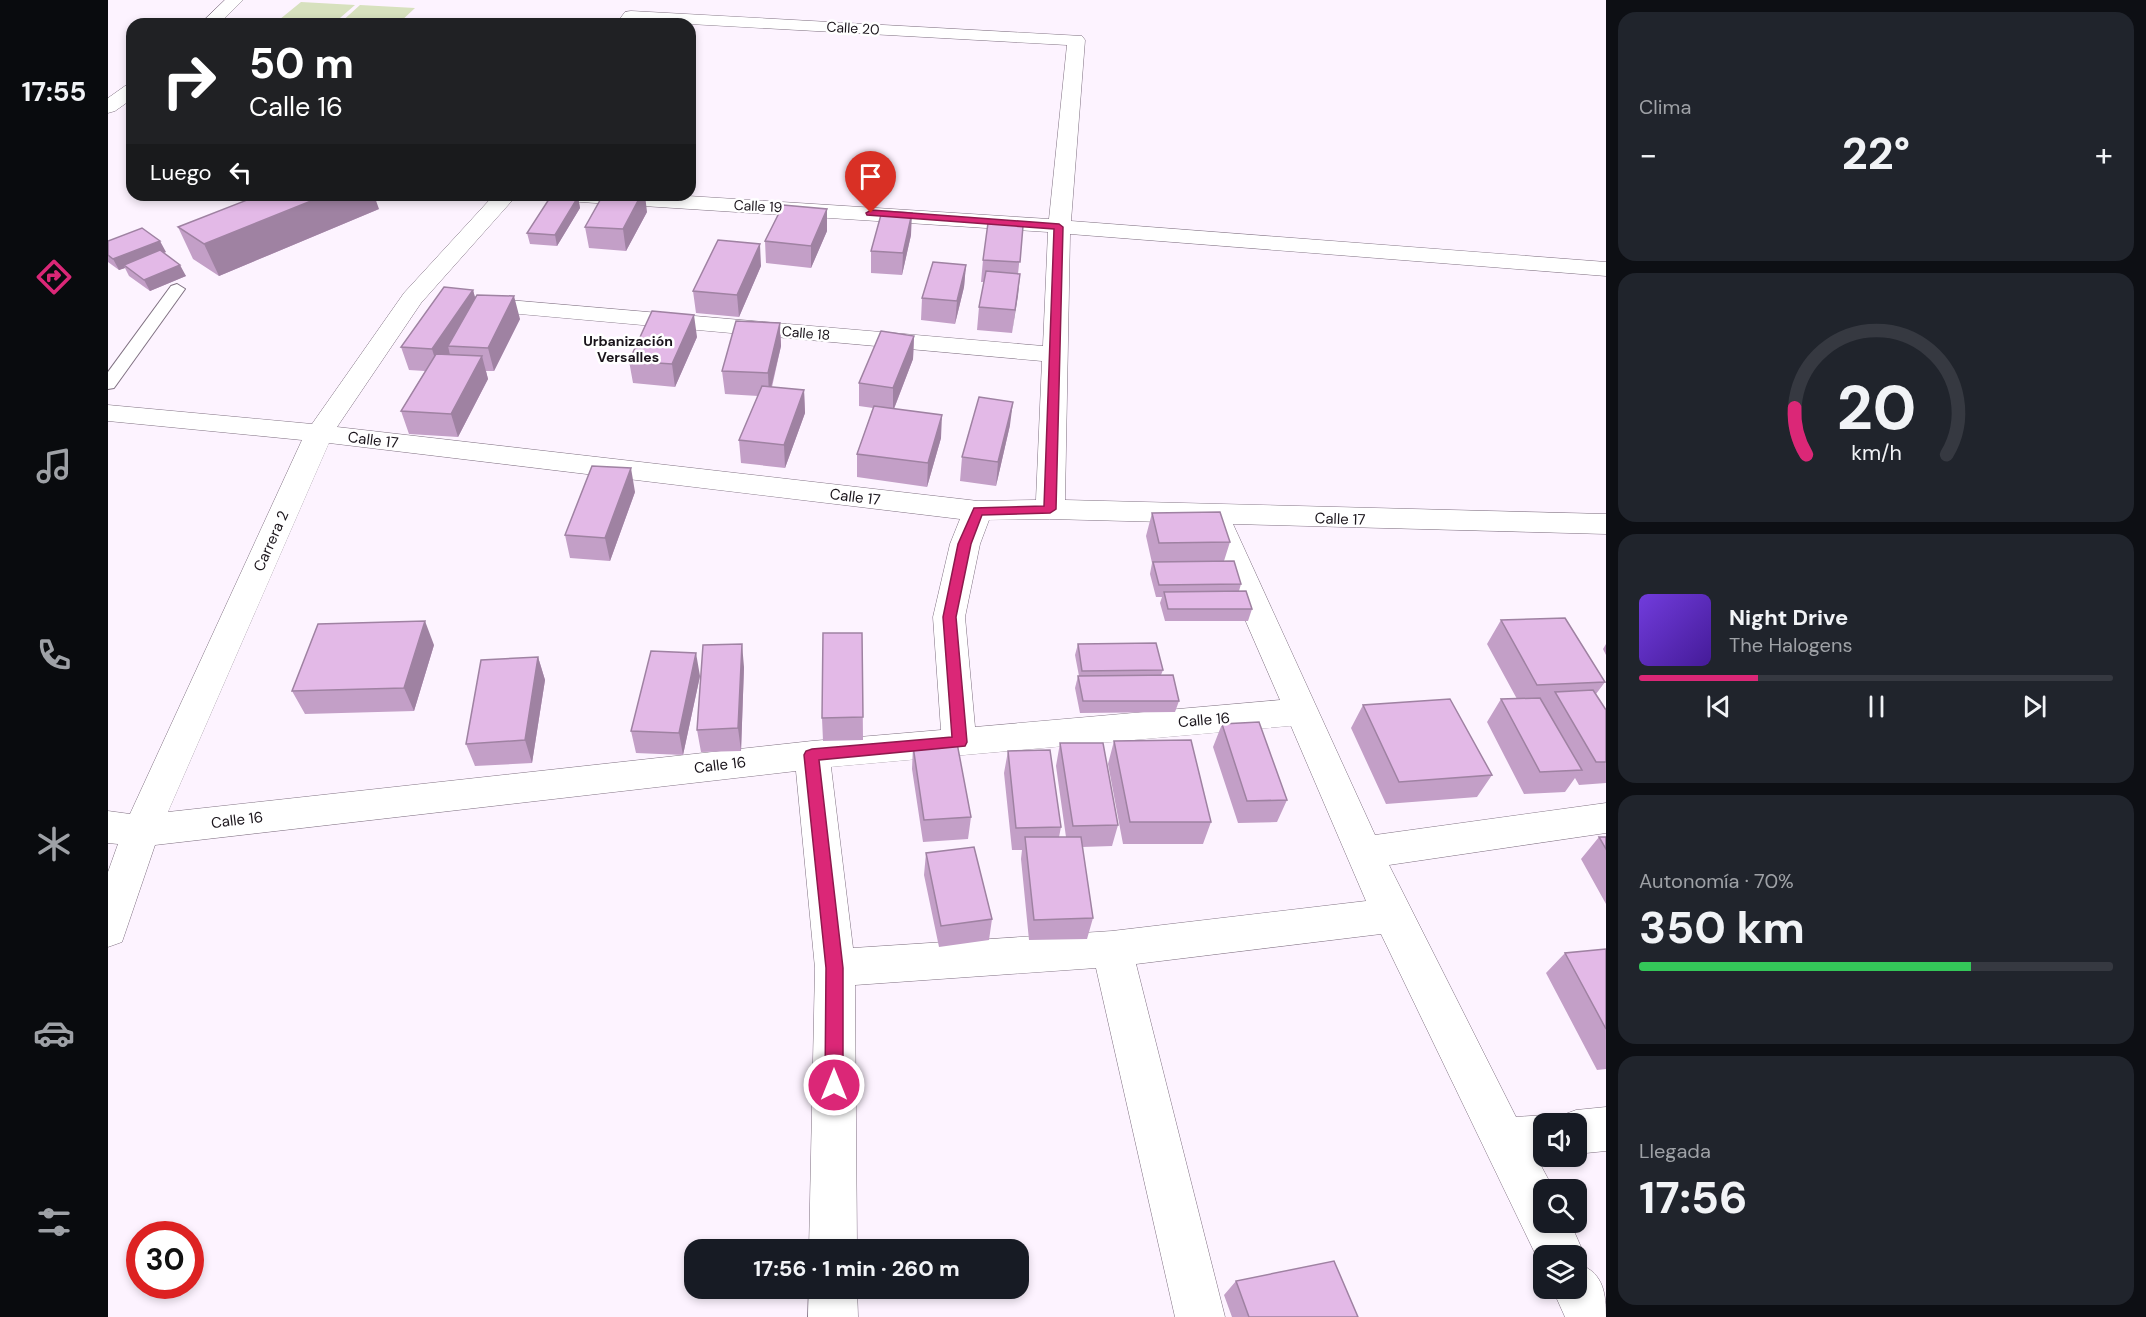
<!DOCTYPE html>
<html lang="es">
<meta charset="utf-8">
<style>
:root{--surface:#171b24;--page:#20242c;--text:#f1f3f6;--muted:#9ea1a6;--line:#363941;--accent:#db2777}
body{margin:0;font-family:"DM Sans",sans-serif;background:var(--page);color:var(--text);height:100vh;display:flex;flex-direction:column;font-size:22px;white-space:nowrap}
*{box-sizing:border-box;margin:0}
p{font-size:20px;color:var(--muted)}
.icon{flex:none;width:33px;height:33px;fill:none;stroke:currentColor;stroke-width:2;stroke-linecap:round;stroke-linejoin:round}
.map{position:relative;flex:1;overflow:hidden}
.side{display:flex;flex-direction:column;gap:12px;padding:12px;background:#0d0f14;width:540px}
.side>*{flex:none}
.guide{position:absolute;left:18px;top:18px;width:570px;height:183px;border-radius:18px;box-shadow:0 3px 9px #0003;background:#202124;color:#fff;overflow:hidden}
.buttons{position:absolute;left:1425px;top:1113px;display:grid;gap:12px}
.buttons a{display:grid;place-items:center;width:54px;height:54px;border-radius:12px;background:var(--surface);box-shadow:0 3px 9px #0003;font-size:30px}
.speed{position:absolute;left:18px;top:1221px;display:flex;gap:12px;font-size:30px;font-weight:700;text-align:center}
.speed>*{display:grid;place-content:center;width:78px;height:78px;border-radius:50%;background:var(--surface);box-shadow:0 3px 9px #0003;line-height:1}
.speed .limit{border:9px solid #d22;background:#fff;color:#111}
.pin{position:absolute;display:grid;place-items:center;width:51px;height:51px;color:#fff;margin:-62px -26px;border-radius:50% 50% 50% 0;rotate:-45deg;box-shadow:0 0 6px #0007}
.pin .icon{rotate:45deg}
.me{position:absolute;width:66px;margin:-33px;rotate:0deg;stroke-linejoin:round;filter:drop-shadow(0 0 4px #0008)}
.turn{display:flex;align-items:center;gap:21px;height:126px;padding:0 24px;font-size:27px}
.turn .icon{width:78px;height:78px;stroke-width:2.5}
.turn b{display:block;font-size:42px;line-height:51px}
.then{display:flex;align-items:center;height:57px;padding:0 24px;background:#0003;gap:12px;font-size:22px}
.big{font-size:45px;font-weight:700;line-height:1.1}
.side .card{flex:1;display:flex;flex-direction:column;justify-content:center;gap:9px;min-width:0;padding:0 21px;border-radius:18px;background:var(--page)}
.side .dial{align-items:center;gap:0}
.dial svg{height:156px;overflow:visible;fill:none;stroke:var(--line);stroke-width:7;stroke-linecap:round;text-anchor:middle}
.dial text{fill:var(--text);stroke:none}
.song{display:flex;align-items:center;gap:18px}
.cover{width:72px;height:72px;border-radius:9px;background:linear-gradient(135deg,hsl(260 70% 55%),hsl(260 70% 35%))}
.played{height:6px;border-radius:3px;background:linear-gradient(90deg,var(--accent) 25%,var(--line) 25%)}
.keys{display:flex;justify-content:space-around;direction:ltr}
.heat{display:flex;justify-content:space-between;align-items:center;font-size:33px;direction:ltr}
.charge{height:9px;border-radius:4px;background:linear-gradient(90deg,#34c759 70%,var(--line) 0)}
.trip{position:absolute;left:576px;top:1239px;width:345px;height:60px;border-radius:18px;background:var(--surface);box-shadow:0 3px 9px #0003;font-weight:700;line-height:60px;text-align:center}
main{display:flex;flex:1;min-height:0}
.tab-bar{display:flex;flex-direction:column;width:108px;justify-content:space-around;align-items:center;background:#090b0e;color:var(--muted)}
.tab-bar .icon{width:42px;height:42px}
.tab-bar .on{color:var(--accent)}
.tab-bar b{font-size:27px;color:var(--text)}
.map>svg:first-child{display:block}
.green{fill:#d7e1be}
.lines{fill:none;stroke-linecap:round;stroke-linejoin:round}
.lane-casing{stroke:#7f7081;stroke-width:2}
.street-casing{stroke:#7f7081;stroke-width:1}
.highway-casing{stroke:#7f7081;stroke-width:1}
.lane{fill:#fff;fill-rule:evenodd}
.street{fill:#fff;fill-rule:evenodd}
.highway{fill:#fff;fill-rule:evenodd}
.wall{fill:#c39fc7}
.shaded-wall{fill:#9f82a2}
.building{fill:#e3b9e7;stroke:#9f82a2;stroke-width:1.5}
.route{fill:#db2777;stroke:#8e194d;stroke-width:1.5}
.labels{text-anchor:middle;stroke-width:5;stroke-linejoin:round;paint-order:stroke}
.far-street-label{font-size:14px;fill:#1a141b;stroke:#fff}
.far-neighbourhood-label{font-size:14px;font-weight:bold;fill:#1a141b;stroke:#fff}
.street-label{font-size:15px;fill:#1a141b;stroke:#fff}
</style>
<main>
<nav class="tab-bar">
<b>17:55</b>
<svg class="icon on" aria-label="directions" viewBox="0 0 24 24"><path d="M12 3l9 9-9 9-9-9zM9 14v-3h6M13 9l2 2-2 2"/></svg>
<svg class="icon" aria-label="music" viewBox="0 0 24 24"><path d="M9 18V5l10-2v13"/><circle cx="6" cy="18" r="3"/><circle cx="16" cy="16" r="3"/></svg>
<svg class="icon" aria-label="phone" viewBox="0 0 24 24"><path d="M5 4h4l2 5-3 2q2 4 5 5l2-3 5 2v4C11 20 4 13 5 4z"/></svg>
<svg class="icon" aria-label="climate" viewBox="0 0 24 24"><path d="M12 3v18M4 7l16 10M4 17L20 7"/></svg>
<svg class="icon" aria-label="car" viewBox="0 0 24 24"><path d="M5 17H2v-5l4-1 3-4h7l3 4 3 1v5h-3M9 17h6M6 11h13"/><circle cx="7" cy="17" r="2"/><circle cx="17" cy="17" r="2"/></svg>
<svg class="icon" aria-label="filters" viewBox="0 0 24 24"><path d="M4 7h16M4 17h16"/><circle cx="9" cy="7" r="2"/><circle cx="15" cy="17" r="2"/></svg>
</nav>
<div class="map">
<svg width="1498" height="1317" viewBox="0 0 1498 1317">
<rect width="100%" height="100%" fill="#fdf3ff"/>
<!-- green -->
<path class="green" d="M193 2 247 5 225 24H166Z
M252 5 307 8 290 24H231Z"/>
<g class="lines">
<!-- lane casing -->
<g class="lane-casing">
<path id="lane" d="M69 284 77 289 6 388 0 389V372L63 286Z"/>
</g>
<!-- street casing -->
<g class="street-casing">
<path id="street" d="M523 11 974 36 977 40 963 221 1498 262V276L962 234 957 500 1498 514V534L1125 524 1267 835 1498 803V833L1281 865 1408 1117 1436 1115 1450 1120 1452 1116 1468 1110 1498 1107V1151L1468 1154V1124H1436V1156H1443L1430 1160 1446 1190H1436V1222H1462L1477 1256 1473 1265C1496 1274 1498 1295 1498 1317H1457L1444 1288H1468V1256H1436V1272L1273 934 1028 964 1117 1317H1067L988 968 747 985 749 1250H701L707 968 688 771 47 845 14 942 0 947V872L10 844 0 843V811L22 814 194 440 0 421V405L204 424 296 293 386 195H409L313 303 229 427 870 501 928 500 934 361 357 309 354 304 357 299 366 297 935 346 940 232 457 201 449 200 446 195H564L941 219 959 45 528 21 526 24H508L517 12ZM221 443 852 519 842 544 825 617 833 730 704 741 60 812ZM942 519 1095 523 1172 700 867 727 857 617 872 544 881 520ZM1183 726 1258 901 1004 931 745 948 723 767Z
M701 1288H749L750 1317H700Z"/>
</g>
<!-- highway casing -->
<g class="highway-casing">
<path id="highway" d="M117 0H135L111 24H92Z
M24 84V99L7 111 0 113V98L17 86Z"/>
</g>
<!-- lane -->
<use href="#lane" class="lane"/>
<!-- street -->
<use href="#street" class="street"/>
<!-- highway -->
<use href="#highway" class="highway"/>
</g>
<!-- wall -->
<path class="wall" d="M470 197 472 208 449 246 422 244 419 233Z
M271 209 111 276 85 259 70 227Z
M719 209V231L703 268 658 263 657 241Z
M539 212 518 251 481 248 477 227Z
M915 226 910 274H912L904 333 869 330 871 307 876 282H873L875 260Z
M803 235 794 275 763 273V251Z
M0 241 58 252 55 253 78 276 42 291 21 276 17 268 11 270 0 262Z
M858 265 856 287 847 324 813 320 814 298Z
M653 266 631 317 588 313 585 291Z
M365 290 367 298 412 319 386 371H378L380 379 350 437 301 434 293 411 317 371 301 370 293 347Z
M672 323 673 346 664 387 696 390 697 413 677 468 633 463 631 440 650 396 617 394 614 371Z
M806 336 805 359 786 409 833 438 819 487 749 477V454L765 408 751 406V383Z
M589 337 567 387 525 383 521 361Z
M902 425 888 486 852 481 854 457Z
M527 492 502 561 462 558 457 535Z
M1044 513 1122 542 1116 561 1133 584 1131 591 1144 609 1140 621H1057L1052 603 1054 597H1048L1042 574 1044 563 1038 536Z
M1393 620 1497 682 1488 694 1498 710V783L1471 785 1467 778 1457 792 1416 794 1379 722 1393 699H1409L1379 644Z
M754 633 755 740 715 741 714 718Z
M970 644 1055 670 1053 675 1071 701 1067 712 972 713 967 688 970 676H971L967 655Z
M1498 644V655L1495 649Z
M326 645 306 711 197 714 184 691Z
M430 657 437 680 424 763 367 766 358 744Z
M636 667 633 751 593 752 589 730Z
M592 676 575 755 528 753 523 731Z
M1255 705 1384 775 1369 797 1278 804 1243 728Z
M1114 724 1179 800 1169 822 1130 823 1105 747Z
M1006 741 1103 822 1095 844H1015L1000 764Z
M952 743 1010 825 1004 846 974 847 985 918 979 939 921 940 913 859 914 850H904L896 773 900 751 953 827 951 837H958L948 766Z
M805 746 863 817 860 839 815 842 804 769Z
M1491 837H1498V904L1473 859Z
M818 853 884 919 881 940 831 947 816 875Z
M1498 949V1069L1489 1070 1438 973 1457 953Z
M1128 1281 1250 1317H1124L1116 1295Z"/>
<!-- shaded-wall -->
<path class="shaded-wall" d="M218 195H266L271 209 111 276 96 244Z
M533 195H537L539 212 518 251 515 229Z
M470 197 472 208 449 246 447 235Z
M719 209V231L703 268V246Z
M804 213 803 235 794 275 795 253Z
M52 241 58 252 19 267 16 265 17 268 11 270 5 259Z
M652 244 653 266 631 317 629 295Z
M72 265 78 276 42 291 36 280Z
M858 265 856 287 847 324 849 301Z
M912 274 910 296 904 333 907 310Z
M365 290 371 312 340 346 342 355 331 372 324 349Z
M406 296 412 319 386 371 380 348Z
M586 315 589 337 567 387 564 364Z
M672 323 673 346 661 396 660 373Z
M806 336 805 359 785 411V388Z
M374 356 380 379 350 437 343 414Z
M696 390 697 413 677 468 676 445Z
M905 402 902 425 888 486 890 462Z
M834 415 833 438 819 487 820 463Z
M523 468 527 492 502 561 497 538Z
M317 621 326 645 306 711 296 688Z
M634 644 636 667 633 751 630 728Z
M588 653 592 676 575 755 571 733Z
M430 657 437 680 424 763 417 740Z"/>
<!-- building -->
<path class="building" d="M152 195H218L96 244 70 227Z
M495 195H533L515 229 477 227Z
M443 196 470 197 447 235 419 233Z
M675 205 719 209 703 246 657 241Z
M774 211 804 213 795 253 763 251Z
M880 223 915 226 912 262 875 260Z
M34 228 52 241 5 259 0 255V241Z
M610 240 652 244 629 295 585 291Z
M52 250 72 265 36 280 16 265Z
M825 262 858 265 849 301 814 298Z
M878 271 912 274 907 310 871 307Z
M336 287 365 290 324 349 293 347Z
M369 295 406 296 380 348 340 346Z
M544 311 586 315 564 364 521 361Z
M628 321 672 323 660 373 614 371Z
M773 331 806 336 785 388 751 383Z
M328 354 374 356 343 414 293 411Z
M654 386 696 390 676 445 631 440Z
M871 397 905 402 890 462 854 457Z
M766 406 834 415 820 463 749 454Z
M484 466 523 468 497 538 457 535Z
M1112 512 1122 542 1051 543 1044 513Z
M1126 561 1133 584 1051 585 1045 562Z
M1138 591 1144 609H1060L1056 592Z
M1457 618 1497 682 1429 685 1393 620Z
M317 621 296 688 184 691 210 624Z
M715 633H754L755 717 714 718Z
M1048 643 1055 670 974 671 970 644Z
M634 644 630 728 589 730 595 645Z
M543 651 588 653 571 733 523 731Z
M430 657 417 740 358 744 373 660Z
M1065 675 1071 701H975L970 676Z
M1485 690 1498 710V762H1488L1447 692Z
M1432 698 1474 770 1432 772 1393 699Z
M1342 699 1384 775 1291 782 1255 705Z
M1151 722 1179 800 1139 801 1114 724Z
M1083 740 1103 822H1022L1006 741Z
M849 743 863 817 816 820 805 746Z
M952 743H995L1010 825 965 826Z
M942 750 953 827 908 828 900 751Z
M917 837H973L985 918 926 920Z
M1491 837H1498V849Z
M866 847 884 919 833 926 818 853Z
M1498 949V1029L1457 953Z
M1226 1261 1250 1317H1141L1128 1281Z"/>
<!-- route -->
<path class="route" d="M763 210 951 224 955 227 948 509 942 513 874 515 863 544 848 617 859 742 857 746 711 760 735 968V1085L732 1092 726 1094 719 1092 717 1085 718 968 696 755 698 751 704 749 844 737 835 617 850 544 866 508 936 506 946 229 759 215 758 213Z"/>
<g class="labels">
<!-- far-street labels -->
<g class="far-street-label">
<text transform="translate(745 28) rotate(3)" y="5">Calle 20</text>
<text transform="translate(650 206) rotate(3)" y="5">Calle 19</text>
<text transform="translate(698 333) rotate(5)" y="5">Calle 18</text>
</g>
<!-- far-neighbourhood labels -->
<g class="far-neighbourhood-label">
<text x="520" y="346">Urbanización<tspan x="520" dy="16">Versalles</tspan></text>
</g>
<!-- street labels -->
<g class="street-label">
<text transform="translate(265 440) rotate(7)" y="5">Calle 17</text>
<text transform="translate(747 497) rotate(7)" y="5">Calle 17</text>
<text transform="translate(1232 519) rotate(2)" y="5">Calle 17</text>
<text transform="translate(163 541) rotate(-66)" y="5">Carrera 2</text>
<text transform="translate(1096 720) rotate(-5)" y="5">Calle 16</text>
<text transform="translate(612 765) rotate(-7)" y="5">Calle 16</text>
<text transform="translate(129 820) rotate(-7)" y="5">Calle 16</text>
</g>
</g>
</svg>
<div class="buttons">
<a><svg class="icon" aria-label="sound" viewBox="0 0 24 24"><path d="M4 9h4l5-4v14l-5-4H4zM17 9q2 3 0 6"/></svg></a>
<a><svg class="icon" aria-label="search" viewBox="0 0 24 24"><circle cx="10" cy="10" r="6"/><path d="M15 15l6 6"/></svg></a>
<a><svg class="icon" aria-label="layers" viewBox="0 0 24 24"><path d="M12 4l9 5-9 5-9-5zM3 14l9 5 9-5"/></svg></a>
</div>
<div class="speed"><div class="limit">30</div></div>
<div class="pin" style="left:763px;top:213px;background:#d93025"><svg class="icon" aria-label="arrive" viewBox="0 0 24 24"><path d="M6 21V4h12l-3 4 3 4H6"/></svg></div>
<svg class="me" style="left:726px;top:1085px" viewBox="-20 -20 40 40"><circle r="17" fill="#db2777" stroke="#fff" stroke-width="3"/><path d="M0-11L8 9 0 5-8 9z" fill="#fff"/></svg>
<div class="trip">17:56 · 1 min · 260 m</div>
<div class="guide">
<div class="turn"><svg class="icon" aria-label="right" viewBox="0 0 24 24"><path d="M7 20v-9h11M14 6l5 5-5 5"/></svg><div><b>50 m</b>Calle 16</div></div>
<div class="then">Luego<svg class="icon" aria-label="left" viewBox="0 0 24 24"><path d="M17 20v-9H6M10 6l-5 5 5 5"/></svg></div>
</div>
</div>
<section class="side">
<div class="card"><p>Clima</p>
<div class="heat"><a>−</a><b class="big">22°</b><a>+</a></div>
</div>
<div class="card dial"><svg viewBox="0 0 100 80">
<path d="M14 69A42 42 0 1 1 86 69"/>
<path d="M14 69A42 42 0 0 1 8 45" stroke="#db2777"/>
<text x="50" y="56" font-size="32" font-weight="700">20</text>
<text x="50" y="72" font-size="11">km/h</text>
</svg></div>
<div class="card">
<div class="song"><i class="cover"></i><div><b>Night Drive</b><p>The Halogens</p></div></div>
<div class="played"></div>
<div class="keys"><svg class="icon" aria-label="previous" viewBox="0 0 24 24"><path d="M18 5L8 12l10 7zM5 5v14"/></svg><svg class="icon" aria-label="pause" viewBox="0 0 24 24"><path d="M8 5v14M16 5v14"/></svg><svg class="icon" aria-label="next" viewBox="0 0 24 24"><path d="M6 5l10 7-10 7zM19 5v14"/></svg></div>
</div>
<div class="card"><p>Autonomía · 70%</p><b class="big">350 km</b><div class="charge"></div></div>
<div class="card"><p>Llegada</p><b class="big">17:56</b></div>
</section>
</main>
